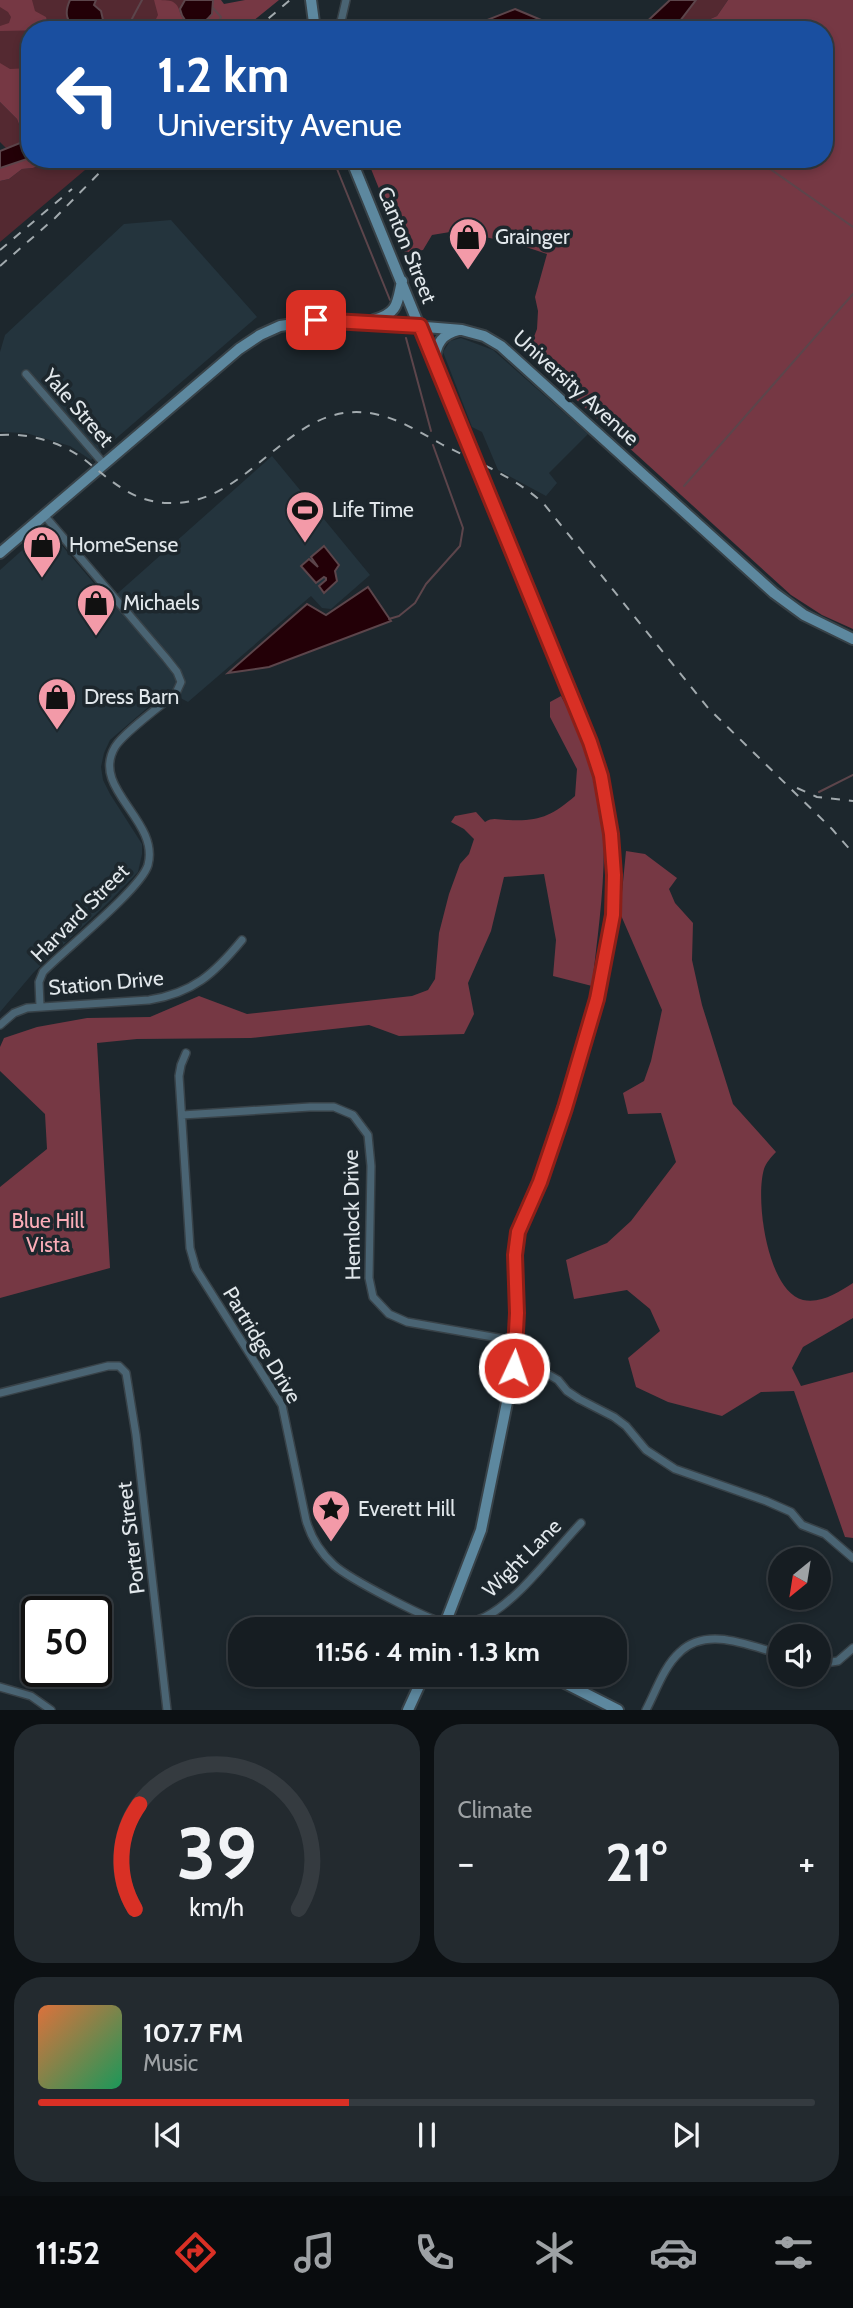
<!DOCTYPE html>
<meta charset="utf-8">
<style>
:root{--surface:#161d22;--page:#232a2f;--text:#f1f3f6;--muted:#9ea2a5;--line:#353b40;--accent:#d93025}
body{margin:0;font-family:Cabin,sans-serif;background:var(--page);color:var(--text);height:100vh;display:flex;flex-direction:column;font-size:26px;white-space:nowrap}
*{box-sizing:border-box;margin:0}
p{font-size:23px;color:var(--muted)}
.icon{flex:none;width:38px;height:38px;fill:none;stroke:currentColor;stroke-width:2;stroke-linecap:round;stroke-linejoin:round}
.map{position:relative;height:1710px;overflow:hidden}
.sheet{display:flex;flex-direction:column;gap:14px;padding:14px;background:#0c1013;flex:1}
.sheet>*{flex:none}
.banner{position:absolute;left:21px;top:21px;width:812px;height:147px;border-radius:28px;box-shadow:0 4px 10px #0003,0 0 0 2px var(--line);background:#1a4fa0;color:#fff;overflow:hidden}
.needle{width:46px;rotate:210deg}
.fabs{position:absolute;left:768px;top:1547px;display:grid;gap:14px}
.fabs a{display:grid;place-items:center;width:63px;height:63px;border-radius:50%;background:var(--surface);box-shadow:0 4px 10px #0003,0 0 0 2px var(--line);font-size:35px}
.speed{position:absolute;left:21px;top:1596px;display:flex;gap:14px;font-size:35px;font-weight:700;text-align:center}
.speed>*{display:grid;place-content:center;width:91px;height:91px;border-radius:50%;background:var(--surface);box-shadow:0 4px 10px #0003,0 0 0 2px var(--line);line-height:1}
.speed .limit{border:4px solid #111;border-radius:10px;background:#fff;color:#111}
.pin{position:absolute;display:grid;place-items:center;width:60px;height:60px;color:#fff;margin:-30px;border-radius:14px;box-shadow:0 4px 10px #0006}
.me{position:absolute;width:77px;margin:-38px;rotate:3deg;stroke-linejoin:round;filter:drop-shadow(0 0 5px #0008)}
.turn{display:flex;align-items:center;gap:24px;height:147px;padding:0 21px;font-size:32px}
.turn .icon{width:91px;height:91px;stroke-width:2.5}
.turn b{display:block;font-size:49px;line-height:60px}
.big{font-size:52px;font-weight:700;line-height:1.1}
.sheet .tile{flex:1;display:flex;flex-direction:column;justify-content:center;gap:10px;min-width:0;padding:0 24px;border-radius:28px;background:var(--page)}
.sheet .dial{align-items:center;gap:0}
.dial svg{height:182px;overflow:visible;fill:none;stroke:var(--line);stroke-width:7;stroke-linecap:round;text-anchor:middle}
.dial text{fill:var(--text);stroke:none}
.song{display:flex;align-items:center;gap:21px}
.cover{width:84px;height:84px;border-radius:10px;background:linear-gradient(135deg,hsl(20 70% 55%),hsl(150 70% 35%))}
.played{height:7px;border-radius:4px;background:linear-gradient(90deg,var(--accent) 40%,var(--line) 40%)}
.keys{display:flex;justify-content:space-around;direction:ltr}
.heat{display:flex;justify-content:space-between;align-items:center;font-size:38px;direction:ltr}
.sheet .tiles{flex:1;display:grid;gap:14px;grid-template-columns:1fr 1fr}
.tile:last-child{grid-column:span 2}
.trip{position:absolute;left:228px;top:1617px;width:399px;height:70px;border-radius:28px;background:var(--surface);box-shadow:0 4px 10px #0003,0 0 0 2px var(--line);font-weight:700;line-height:70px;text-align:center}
.menu{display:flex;height:112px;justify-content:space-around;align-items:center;background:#090c0e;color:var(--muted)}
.menu .icon{width:49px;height:49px}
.menu .current{color:var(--accent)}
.menu b{font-size:32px;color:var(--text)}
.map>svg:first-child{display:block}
.built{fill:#24343d}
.green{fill:#542931}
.forest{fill:#763844}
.water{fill:#230007;stroke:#5c454b;stroke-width:2}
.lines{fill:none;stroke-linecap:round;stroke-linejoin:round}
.stream{stroke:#5c454b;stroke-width:2}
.street-casing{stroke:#384248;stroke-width:10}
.secondary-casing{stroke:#384248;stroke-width:14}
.street{stroke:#4a6473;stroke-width:7}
.secondary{stroke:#5d889f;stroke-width:10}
.rail{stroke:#a2aaae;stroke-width:2;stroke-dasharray:9 9;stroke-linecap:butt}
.secondary-bridge-casing{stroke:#384248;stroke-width:14;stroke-linecap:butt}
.secondary-bridge{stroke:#5d889f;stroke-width:10}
.route-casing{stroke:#8d1f18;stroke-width:18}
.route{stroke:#d93025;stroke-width:12}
.labels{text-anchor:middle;stroke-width:7;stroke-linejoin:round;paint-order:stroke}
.poi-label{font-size:21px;fill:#e1e7eb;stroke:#1d272d;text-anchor:start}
.street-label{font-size:21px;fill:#e1e7eb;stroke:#1d272d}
.park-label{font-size:21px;fill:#fbadb8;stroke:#1d272d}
</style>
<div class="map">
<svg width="853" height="1710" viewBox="0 0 853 1710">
<rect width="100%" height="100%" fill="#1d272d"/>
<!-- built -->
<path class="built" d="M171 220 257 317 91 460 70 446 26 433 0 432V352L5 335 124 224Z
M461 338 493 350 588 434 549 473 557 483 546 496 498 470 482 432 472 427 443 352 450 341Z
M272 456 370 575 331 609 322 608 311 596 188 702 167 691 110 740 104 753 101 767 103 780 110 794 142 844V854L138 872 110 901 34 972 0 1012V570L38 536 45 535 59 542 109 601Z"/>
<!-- green -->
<path class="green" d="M0 0H200L194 30H30V118L0 71Z
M696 0H728L717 16 685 30H673Z
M0 102 17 119 22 132 30 138 7 149 0 142Z
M55 159H98L0 242V181L9 179 22 169 33 168Z"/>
<!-- forest -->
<path class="forest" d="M0 0H32L35 11 46 17 49 30 0 31V26L9 23 11 17 8 12 0 7Z
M154 0C159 0 167 0 171 1 181 5 178 13 184 20 198 35 214 16 213 0H221L224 4 245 0H279L242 30H145L155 21 158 15Z
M728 0H853V629L822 615 791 595 527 355 537 329 538 311 535 297 547 254 514 243 456 231 432 235 423 250 405 253 367 159H824V30H685L717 16Z
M0 63 10 69 30 68V138L22 132 17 119 0 102Z
M30 158 55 159 33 168 22 169 9 179 0 181V168Z
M561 696C570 713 581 731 588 749 616 821 600 912 592 986L553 976 556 940 544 874 504 877 491 931 468 983 474 1014 464 1034 399 1036 369 1025 251 1038 137 1039 97 1043 110 1268 0 1298V1187L47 1149 45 1114 0 1071V1047L4 1038 37 1027 87 1018 150 1017 199 996 247 1014 412 996 428 990 435 979 439 933 449 894 460 864 469 854 474 839 464 829 451 822 455 816 476 812 485 822C493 817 498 820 507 820 538 822 552 816 575 796L577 769 550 717V702Z
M626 851 645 854 677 878 669 889 675 903 693 923 692 960 702 1005 733 1104 776 1152C771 1157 766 1163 764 1169 755 1199 767 1291 803 1300 821 1304 839 1292 853 1283V1318L803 1347 792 1368 801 1386 853 1372V1538L845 1537 794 1391 761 1392 722 1416 668 1402 636 1387 628 1358 660 1331 650 1309 627 1290 574 1299 566 1260 607 1243 631 1221 676 1162 661 1113 628 1114 623 1093 644 1081 651 1061 662 1010 620 913Z"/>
<!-- water -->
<path class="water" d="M70 0H96L94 5 101 11 103 20C86 35 57 28 70 0Z
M185 0H213L212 14C201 28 184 28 180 9Z
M670 0H696L673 30H628L640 28Z
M515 9 565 30H462Z
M30 139V158L0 168V151Z
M324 546 339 565 335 571 337 581 324 593 319 586 326 580V578L324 577 316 583 301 566 309 559 318 567 311 557Z
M368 587 391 621 269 667 228 673 307 604 326 615Z"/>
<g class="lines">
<!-- stream -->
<path class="stream" d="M213 8 221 17 214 30
M126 30 142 0
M333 159 390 300
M756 159 853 227
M406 338 431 431
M684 486 853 294
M389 619 399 616 415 603 426 584 460 546 463 528 433 445
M819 792 853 775"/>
<!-- street casing -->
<g class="street-casing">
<path id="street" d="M339 30 346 0
M26 374 104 464
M40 1006 39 982 43 972C64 950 141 889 148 865 160 820 90 789 115 747 123 733 162 705 176 693L181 682 177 672 166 658 44 515
M0 1025 14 1013 27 1008 149 1000C193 993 214 974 242 940
M186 1053 181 1065 179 1076 190 1248 196 1269 282 1405 306 1520C311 1538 321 1553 334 1565 348 1578 431 1622 449 1624 460 1625 475 1622 485 1617 519 1600 554 1551 581 1523
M182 1115 310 1107H334L353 1115 368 1135 371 1166 369 1278 373 1297 389 1314 407 1322 516 1341
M514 1368 544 1372 558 1380 567 1391 579 1399 614 1417 626 1426 646 1450 675 1469 766 1501 791 1512 802 1525 825 1534 853 1558
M0 1393 108 1366H119L126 1373 136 1435 167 1710
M819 1664 838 1661 853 1648
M0 1687 31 1696 51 1710
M646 1710C656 1691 664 1666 680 1652 707 1626 750 1646 780 1654"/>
</g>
<!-- secondary casing -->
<g class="secondary-casing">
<path id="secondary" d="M311 0 315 30
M351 159 468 446
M374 320C398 313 397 304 402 281
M435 361C435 344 442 334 459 330
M0 553 239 349 260 335 280 326 328 319 462 330 484 336 501 346 774 593 804 615 853 639
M443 1629 481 1530 514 1368 517 1313 515 1255 518 1232 551 1151 592 1018 601 980 613 915 614 894 611 834 597 762 477 469
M549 1675 618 1710
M408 1710 424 1675"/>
</g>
<!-- street -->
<use href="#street" class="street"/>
<!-- secondary -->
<use href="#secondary" class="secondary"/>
<!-- rail -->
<path class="rail" d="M255 30 290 0
M0 250 72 189
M0 266 55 218 113 159
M0 435C27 433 58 441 81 457 109 478 130 502 168 503 252 507 289 396 375 414 400 419 421 433 443 445 477 462 515 477 544 504L708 708 832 829 853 853
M797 788 817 797 853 801"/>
<!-- secondary-bridge casing -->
<g class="secondary-bridge-casing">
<path id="secondary-bridge" d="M468 446 477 469"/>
</g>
<!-- secondary-bridge -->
<use href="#secondary-bridge" class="secondary-bridge"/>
</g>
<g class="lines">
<!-- route casing -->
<g class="route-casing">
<path id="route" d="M316 320 420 326 590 742 601 776 611 834 614 875 613 915 597 999 565 1108 540 1182 518 1232 515 1255 517 1313 514 1368"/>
</g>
<!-- route -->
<use href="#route" class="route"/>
</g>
<!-- icons -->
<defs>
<g id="shop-pin" transform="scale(2.0125)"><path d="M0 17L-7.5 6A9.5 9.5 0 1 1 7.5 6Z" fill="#f39aa8" stroke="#1d272d"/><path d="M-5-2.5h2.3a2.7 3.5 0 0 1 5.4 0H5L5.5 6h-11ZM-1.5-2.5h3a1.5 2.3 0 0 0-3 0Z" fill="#111"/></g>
<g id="stadium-pin" transform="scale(2.0125)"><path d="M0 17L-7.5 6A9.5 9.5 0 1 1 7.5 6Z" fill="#f39aa8" stroke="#1d272d"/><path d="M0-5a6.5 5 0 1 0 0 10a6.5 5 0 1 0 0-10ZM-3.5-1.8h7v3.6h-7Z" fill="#111"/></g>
<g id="sight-pin" transform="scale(2.0125)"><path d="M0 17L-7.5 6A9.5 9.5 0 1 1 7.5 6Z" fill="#f39aa8" stroke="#1d272d"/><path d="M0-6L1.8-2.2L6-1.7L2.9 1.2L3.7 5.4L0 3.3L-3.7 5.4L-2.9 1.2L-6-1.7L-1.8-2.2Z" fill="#111"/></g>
</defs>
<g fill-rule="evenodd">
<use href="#shop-pin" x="468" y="237"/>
<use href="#stadium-pin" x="305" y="510"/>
<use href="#shop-pin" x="42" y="545"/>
<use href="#shop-pin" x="96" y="603"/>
<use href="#shop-pin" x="57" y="697"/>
<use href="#sight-pin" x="331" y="1509"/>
</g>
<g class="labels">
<!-- poi labels -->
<g class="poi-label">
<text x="495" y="244">Grainger</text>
<text x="332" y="517">Life Time</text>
<text x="69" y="552">HomeSense</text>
<text x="123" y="610">Michaels</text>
<text x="84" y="704">Dress Barn</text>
<text x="358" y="1516">Everett Hill</text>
</g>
<!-- street labels -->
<g class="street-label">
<text transform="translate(407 245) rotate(68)" y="7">Canton Street</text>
<text transform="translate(576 388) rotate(42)" y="7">University Avenue</text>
<text transform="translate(78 408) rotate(49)" y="7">Yale Street</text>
<text transform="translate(80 913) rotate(-45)" y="7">Harvard Street</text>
<text transform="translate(106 983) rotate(-5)" y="7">Station Drive</text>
<text transform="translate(352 1215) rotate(-91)" y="7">Hemlock Drive</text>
<text transform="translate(262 1345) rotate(59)" y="7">Partridge Drive</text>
<text transform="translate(131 1538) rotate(-97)" y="7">Porter Street</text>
<text transform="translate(522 1558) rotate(-45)" y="7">Wight Lane</text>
</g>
<!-- park labels -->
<g class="park-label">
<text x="48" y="1228">Blue Hill<tspan x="48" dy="24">Vista</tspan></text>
</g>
</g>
</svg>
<div class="fabs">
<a><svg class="needle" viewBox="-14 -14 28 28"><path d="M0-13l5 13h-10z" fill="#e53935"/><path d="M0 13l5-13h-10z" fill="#9ea2a5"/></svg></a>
<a><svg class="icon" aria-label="sound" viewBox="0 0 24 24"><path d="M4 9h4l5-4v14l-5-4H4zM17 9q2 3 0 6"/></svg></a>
</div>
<div class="speed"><div class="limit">50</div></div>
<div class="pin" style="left:316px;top:320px;background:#d93025"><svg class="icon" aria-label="arrive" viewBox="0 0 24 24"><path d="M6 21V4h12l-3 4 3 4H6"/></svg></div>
<svg class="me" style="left:514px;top:1368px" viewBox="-20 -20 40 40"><circle r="17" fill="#d93025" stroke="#fff" stroke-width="3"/><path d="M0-11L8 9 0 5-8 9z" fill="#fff"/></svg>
<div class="trip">11:56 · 4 min · 1.3 km</div>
<div class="banner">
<div class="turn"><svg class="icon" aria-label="left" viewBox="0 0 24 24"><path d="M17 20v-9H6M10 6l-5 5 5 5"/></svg><div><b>1.2 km</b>University Avenue</div></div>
</div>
</div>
<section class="sheet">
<div class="tiles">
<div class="tile dial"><svg viewBox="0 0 100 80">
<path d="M14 69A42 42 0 1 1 86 69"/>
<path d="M14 69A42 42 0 0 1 16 23" stroke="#d93025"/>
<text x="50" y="56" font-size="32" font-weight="700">39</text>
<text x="50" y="72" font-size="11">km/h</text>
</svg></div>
<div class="tile"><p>Climate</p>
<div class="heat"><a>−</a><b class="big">21°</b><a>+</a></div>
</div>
<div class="tile">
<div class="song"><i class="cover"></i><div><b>107.7 FM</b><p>Music</p></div></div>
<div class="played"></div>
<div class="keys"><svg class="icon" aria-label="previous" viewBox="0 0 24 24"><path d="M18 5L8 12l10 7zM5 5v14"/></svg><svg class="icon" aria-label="pause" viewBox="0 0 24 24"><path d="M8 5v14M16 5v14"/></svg><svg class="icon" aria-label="next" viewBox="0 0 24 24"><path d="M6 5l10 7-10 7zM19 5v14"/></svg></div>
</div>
</div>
</section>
<nav class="menu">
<b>11:52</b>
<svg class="icon current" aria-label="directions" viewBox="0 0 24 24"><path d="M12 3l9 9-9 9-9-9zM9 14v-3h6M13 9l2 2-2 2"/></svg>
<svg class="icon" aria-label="music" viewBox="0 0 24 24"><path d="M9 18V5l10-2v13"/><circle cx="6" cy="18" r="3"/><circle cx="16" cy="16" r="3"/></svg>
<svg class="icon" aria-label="phone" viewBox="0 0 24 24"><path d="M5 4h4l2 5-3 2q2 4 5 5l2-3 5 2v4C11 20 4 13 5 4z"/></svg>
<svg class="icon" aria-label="climate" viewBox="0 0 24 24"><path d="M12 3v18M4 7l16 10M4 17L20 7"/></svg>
<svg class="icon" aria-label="car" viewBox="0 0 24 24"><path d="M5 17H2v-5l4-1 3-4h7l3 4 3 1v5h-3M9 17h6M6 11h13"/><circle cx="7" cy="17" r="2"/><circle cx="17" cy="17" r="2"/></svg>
<svg class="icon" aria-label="filters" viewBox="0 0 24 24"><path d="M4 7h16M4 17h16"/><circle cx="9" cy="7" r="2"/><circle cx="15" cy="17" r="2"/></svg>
</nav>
